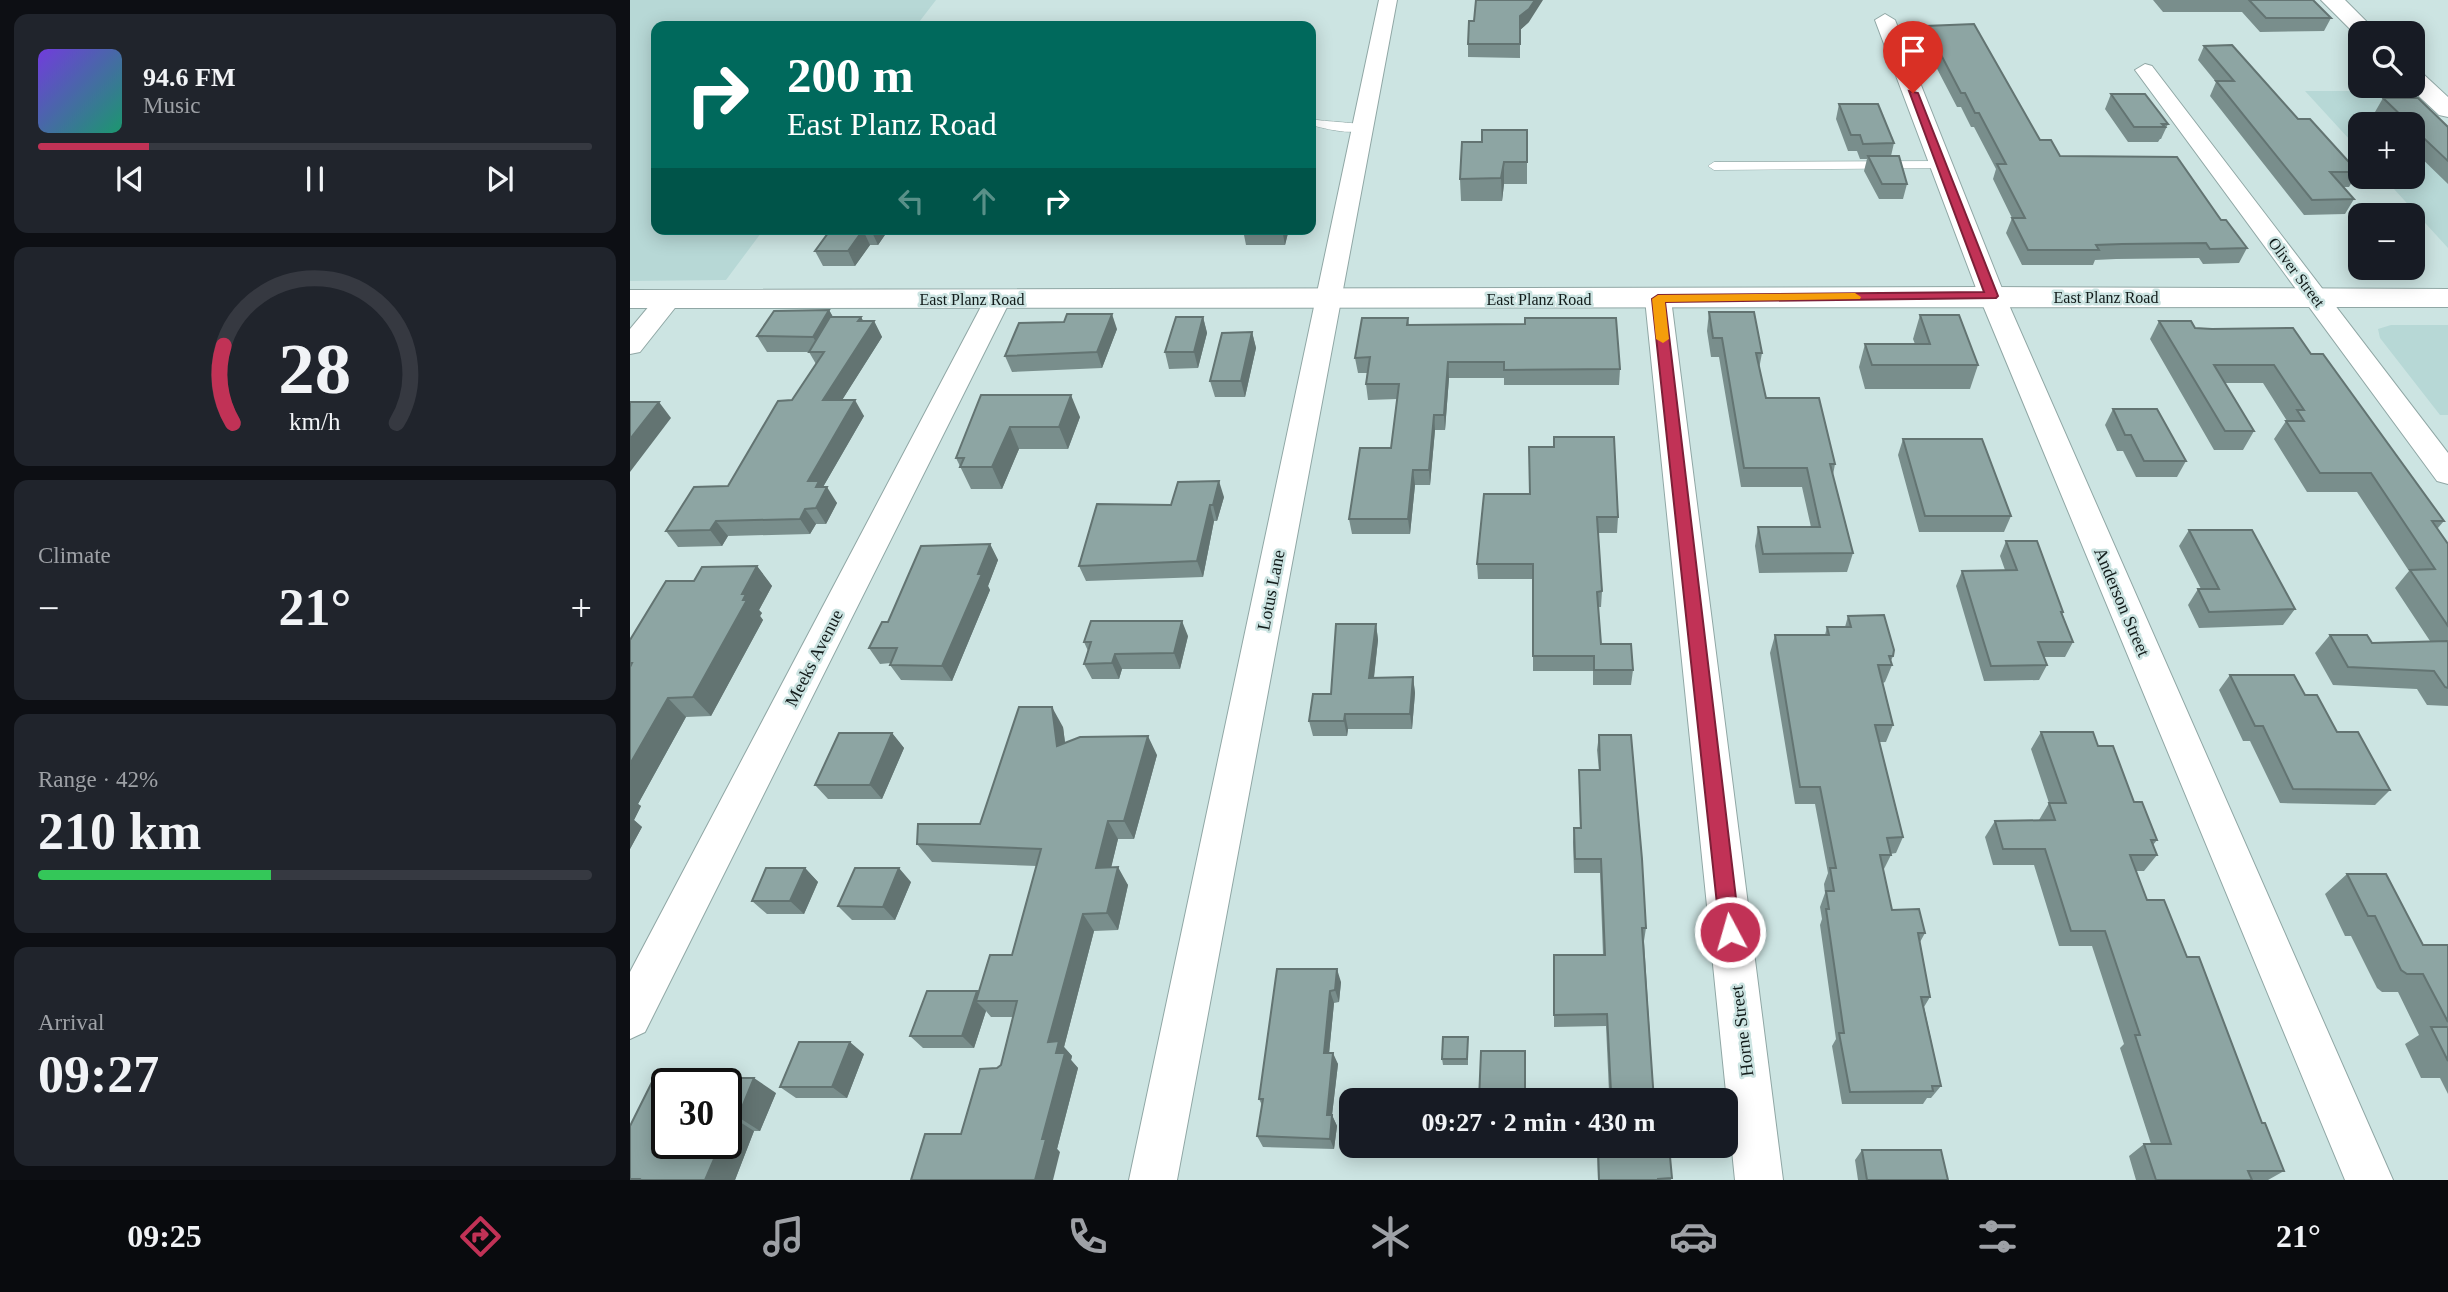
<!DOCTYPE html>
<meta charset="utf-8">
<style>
:root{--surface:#171b24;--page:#20242c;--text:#f1f3f6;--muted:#9ea1a6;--line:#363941;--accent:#c13256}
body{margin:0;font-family:Georgia,serif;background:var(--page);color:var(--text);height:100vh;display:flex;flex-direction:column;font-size:26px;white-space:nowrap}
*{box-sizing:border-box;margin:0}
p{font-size:23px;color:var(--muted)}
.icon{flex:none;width:38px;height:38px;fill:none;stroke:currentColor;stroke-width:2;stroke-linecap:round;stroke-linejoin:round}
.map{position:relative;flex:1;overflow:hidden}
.side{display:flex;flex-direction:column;gap:14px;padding:14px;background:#0d0f14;width:630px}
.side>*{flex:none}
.hud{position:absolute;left:21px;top:21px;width:665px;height:214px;border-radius:14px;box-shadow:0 4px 18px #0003;background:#00695c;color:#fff;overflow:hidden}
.buttons{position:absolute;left:1718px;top:21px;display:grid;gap:14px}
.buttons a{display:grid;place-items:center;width:77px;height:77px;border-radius:14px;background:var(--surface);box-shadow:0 4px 18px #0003;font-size:35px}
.speed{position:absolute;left:21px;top:1068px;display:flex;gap:14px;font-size:35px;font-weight:700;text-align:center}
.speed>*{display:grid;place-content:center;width:91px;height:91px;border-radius:50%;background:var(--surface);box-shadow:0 4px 18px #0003;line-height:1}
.speed .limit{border:4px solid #111;border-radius:10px;background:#fff;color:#111}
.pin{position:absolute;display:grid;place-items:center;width:60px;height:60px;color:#fff;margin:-72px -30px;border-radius:50% 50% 50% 0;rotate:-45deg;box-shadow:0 0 7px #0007}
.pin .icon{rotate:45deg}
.me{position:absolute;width:77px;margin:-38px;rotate:354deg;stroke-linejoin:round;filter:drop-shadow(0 0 5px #0008)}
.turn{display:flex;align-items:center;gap:24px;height:147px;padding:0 21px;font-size:32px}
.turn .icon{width:91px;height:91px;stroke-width:2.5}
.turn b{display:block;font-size:49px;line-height:60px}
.lanes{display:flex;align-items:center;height:66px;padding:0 21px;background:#0003;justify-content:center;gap:35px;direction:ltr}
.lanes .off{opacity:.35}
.big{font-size:52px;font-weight:800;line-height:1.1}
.side .card{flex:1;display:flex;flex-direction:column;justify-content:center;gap:10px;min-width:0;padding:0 24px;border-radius:14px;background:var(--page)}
.side .dial{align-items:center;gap:0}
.dial svg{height:182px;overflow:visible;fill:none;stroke:var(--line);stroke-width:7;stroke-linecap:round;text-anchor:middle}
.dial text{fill:var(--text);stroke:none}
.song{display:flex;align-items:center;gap:21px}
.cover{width:84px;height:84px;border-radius:10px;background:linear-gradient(135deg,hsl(260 70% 55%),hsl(160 70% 35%))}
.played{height:7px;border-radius:4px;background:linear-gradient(90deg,var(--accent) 20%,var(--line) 20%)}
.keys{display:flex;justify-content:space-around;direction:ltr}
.heat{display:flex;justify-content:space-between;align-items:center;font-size:38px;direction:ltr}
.charge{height:10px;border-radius:5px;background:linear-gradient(90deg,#34c759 42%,var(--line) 0)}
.trip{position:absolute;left:709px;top:1088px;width:399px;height:70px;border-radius:14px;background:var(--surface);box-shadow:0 4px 18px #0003;font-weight:800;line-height:70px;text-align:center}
.menu{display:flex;height:112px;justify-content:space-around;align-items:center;background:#090b0e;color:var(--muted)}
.menu .icon{width:49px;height:49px}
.menu .current{color:var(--accent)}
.menu b{font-size:32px;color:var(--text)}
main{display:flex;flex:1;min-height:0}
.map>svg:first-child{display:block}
.built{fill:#b7d8d6}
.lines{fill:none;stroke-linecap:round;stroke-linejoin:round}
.service-casing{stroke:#90a7a5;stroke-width:1}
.minor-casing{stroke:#90a7a5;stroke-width:2}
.tertiary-casing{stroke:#90a7a5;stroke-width:2}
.service{fill:#fff;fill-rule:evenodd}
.minor{fill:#fff;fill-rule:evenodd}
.tertiary{fill:#fff;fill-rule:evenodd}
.wall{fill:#798e8c}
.shaded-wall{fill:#637472}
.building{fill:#8da5a3;stroke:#637472;stroke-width:2}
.route{fill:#c13256;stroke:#7d2038;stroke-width:2}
.slow{fill:#f59e0b}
.labels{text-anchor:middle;stroke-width:5;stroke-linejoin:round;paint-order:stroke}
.far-street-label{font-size:16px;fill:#121b1a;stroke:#cce4e2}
.street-label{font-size:18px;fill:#121b1a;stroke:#cce4e2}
</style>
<main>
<section class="side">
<div class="card">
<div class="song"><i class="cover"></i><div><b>94.6 FM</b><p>Music</p></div></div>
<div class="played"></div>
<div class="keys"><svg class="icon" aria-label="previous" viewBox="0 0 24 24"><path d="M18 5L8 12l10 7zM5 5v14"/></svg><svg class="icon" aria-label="pause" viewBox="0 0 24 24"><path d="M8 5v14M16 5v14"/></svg><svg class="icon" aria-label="next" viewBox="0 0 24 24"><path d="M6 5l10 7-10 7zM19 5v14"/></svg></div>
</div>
<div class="card dial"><svg viewBox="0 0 100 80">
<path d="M14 69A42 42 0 1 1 86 69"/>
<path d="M14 69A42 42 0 0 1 10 35" stroke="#c13256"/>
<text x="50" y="56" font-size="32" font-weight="700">28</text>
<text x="50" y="72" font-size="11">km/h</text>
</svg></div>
<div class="card"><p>Climate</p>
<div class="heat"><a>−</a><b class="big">21°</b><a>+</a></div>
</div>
<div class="card"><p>Range · 42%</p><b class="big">210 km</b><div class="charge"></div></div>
<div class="card"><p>Arrival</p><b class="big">09:27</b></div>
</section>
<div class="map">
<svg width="1818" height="1180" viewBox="0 0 1818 1180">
<rect width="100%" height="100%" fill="#cce4e2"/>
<!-- built -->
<path class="built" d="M0 0H306L286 26H26V229H134L96 280 0 281Z
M1675 91H1775L1818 133V248L1753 177H1783V124H1731V152Z
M1761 325H1818V415H1810L1750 338 1748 329Z"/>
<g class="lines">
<!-- service casing -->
<g class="service-casing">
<path id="service" d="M681 119C695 122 731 122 739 127 725 137 697 129 681 125Z
M1311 161 1315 162V168L1084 170 1078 166 1084 162Z"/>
</g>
<!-- minor casing -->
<g class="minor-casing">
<path id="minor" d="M749 0H767L547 1180H499Z
M1255 14 1265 20 1375 296 1763 1180H1715L1349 296 1245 20Z
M1515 64 1522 66 1818 453V484L1807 481 1508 74 1505 70Z
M39 291 48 293 52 299 10 352 0 354V329L30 293Z
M368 291 377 293 381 299 15 1032 0 1039V972L355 299 359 293Z
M1028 291 1037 293 1041 299 1153 1180H1105L1015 299 1019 293Z"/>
</g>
<!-- tertiary casing -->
<g class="tertiary-casing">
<path id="tertiary" d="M1691 0H1715L1748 33H1731L1729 38Z
M1783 70 1791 72 1818 97V117L1809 115 1778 86H1783Z
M1362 287 1818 289V307L0 308V290Z"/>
</g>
<!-- service -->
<use href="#service" class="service"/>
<!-- minor -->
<use href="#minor" class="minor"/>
<!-- tertiary -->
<use href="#tertiary" class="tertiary"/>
</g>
<!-- wall -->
<path class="wall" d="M1523 0H1683L1701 18 1694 31 1630 32 1612 12H1533Z
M899 22 890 30V58L838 57V44Z
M1296 26 1410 140 1430 156 1591 220 1617 248 1609 263 1573 264 1569 258 1486 259 1465 260 1463 265H1392L1376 233 1382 218 1363 179 1366 169 1344 127H1341L1331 107H1327L1292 40Z
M1574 46 1668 119 1728 172 1719 187H1713L1724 199 1715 214 1674 215 1580 96 1586 82 1568 60Z
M1481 94 1538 124 1531 139H1530L1528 142H1498L1475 109Z
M1753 98 1818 127V184L1783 150V124H1757L1745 112Z
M1209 104 1264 143 1261 156 1277 184 1273 199H1249L1234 171 1237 159H1230L1227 151H1218L1206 119Z
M897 130V184H874L872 201H831L830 179 852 142Z
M201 229H259L248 245H240L225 266H193L185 251Z
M659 229 655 245H616L613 230Z
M199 310 203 317H231L233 321H244L252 337 212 400 234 416 193 487 207 503 196 524H186L180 534 98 536 92 546 48 547 36 531 98 486 162 400 186 364 179 352H137L127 336Z
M1079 312 1132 353 1129 369 1136 398 1205 464 1203 475 1223 553 1217 572 1129 573 1125 546 1128 527H1181L1172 487H1111L1089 357H1081L1077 331Z
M1290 315 1348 365 1340 389H1235L1229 367 1235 344H1285L1283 339Z
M573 317 577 333 568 368 539 369 535 352Z
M778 318 779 325 990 369 989 385H874V378H819L815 430H805L800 485H785L780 534H722L719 519 761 448 767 399 738 400 736 384 737 373H728L725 358Z
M1529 321 1565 328 1681 354 1814 521 1807 529 1818 544V706L1797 705 1787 689 1703 685 1685 653 1700 635 1742 643 1800 641 1765 588 1779 571 1727 492H1677L1644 439 1656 421H1657L1633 383H1595L1624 431 1613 450H1584L1520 339Z
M487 329 472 368 382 372 375 356Z
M622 332 626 348 615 397H585L580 381Z
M351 395 450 417 438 449H389L372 489H341L326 458Z
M1483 409 1556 461 1547 477H1506L1493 451H1487L1475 425Z
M1273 439 1381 516 1374 532H1289L1268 455Z
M854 494 988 517 987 533H968L972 591 971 607H968L971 644 1003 670 1001 685H963V671H903V579H848L847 564Z
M594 497 587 521H584L573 577 456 581 449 566 541 505Z
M1559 530 1665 609 1653 625 1569 628 1558 605 1568 589H1571L1549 546Z
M1376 541 1433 612 1432 615 1443 642 1435 657H1414L1417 665 1409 680 1354 681 1326 586 1332 571 1375 570 1370 556Z
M360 544 368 560 358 586 360 590 322 681 271 680 260 665 261 663 250 664 239 648 258 622Z
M127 566 142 586 129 610 132 613 130 616 133 620 81 716 56 717 8 804 11 806 4 820 12 827 0 849V640Z
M1218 616 1263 656 1261 661 1262 665 1255 682 1253 683 1263 725 1256 742H1249L1273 837 1266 853 1260 854 1261 855 1253 871 1262 910 1295 933 1290 942 1300 997 1294 1007 1311 1086 1301 1098H1297L1293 1104H1212L1202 1046 1206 1039 1190 925 1192 919 1190 907 1195 893 1194 884 1198 873 1185 804H1165L1140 653 1145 635H1195L1197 627H1215Z
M746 624 748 640 744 678 783 677 785 693 782 729H718L717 736H683L679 721 701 694Z
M558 636 550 669H492L489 679H462L454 664 458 651 454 642Z
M1600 675 1675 695 1707 732 1760 790 1745 805 1650 803 1620 741H1613L1589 690Z
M433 727 435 743 527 755 504 839H488L481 867 498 885 488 930 464 931 434 1047 442 1056 441 1060 448 1068 427 1149 430 1152 331 1134 367 1068 371 1065 383 1017H361L356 1011 344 1048H293L280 1036 347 991 349 993 382 955 407 866 302 862 287 844 350 824Z
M1411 732 1468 746 1527 840 1523 845 1527 855 1514 871H1506L1517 900 1557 957 1654 1171 1638 1180H1506L1499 1156 1514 1144H1521L1490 1048 1494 1044 1462 946H1429L1404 865H1363L1355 837 1365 821 1409 820 1419 803 1401 749Z
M262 733 274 748 252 799H198L185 785Z
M969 735 1016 928 1014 941 1024 1101H975L976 1092H979L976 1026 924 1027V955H973L970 873H944L943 842 944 828H950L949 770H969L967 750Z
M175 868 188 882 174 914H137L122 901Z
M1717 874 1793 945H1818V1094L1810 1078H1791L1775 1044 1789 1035 1768 992H1752L1747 988 1721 936H1715L1695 894Z
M281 882 265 920H222L208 906Z
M647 969 711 982 709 1002 704 1003 699 1053 708 1064 702 1115 707 1126 704 1149 633 1147 627 1136 632 1105 629 1099Z
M838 1037V1065H813L812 1059Z
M234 1054 217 1098H166L150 1087Z
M146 1093 130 1131H124L105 1180H0V1126Z
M967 1146H1039L1041 1180H968Z
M1232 1150 1318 1180H1228L1225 1160Z"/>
<!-- shaded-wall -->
<path class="shaded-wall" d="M905 0H913L899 22 890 30V58V16Z
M874 162V184L872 201 871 178Z
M241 229H259L248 245 241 230Z
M652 229H659L655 245Z
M233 230 240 245 225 266 218 251Z
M199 310 208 326 192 353 183 337Z
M482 314 487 329 472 368 467 352Z
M231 317 238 330 244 321 252 337 202 416 193 400Z
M573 317 577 333 568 368 564 352Z
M622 332 626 348 615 397 611 381Z
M818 362 819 378 815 430 814 415Z
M441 395 450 417 438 449 429 427Z
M225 400 234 416 193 487H197L207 503 196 524 186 508 178 481Z
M29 402 41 418 0 472V439Z
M804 415 805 430 800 485 799 470Z
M380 427 389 449 372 489 362 467Z
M783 470 785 485 780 534 778 519Z
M589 481 594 497 587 521 583 505Z
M580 505 584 521 573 577 567 561Z
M175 509 186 524 180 534 170 519Z
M86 521 98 536 92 546 80 530Z
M360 544 368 560 358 586 360 590 322 681 312 666Z
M127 566 142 586 129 610 132 613 130 616 133 620 81 716 63 697 113 600 112 594Z
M552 621 558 636 550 669 544 653Z
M746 624 748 640 742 693 739 678Z
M485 654 492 669 489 679 482 663Z
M783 677 785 693 782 729 780 714Z
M38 698 56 717 8 804 11 806 4 820 12 827 0 849V764Z
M422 707 433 727 438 765 427 746Z
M715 714 718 729 717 736 714 721Z
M262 733 274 748 252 799 240 785Z
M518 736 527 755 504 839 494 821Z
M478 821 488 839 477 885 466 868Z
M488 867 498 885 488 930 477 913Z
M175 868 188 882 174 914 160 901Z
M269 868 281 882 265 920 253 907Z
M453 914 464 931 434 1047 442 1056 441 1060 448 1068 427 1149 430 1152 423 1180H405L426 1053 418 1042Z
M707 969 711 982 709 1002 705 990Z
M347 991 356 1001H346L356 1011 344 1048 332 1036Z
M700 991 704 1003 698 1064 694 1053Z
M220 1042 234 1054 217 1098 202 1087Z
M703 1053 708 1064 702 1115 707 1126 704 1149 700 1139 697 1115Z
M124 1078 146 1093 130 1131 108 1117Z
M102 1117 124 1131 105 1180H75L91 1143H96V1130Z"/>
<!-- building -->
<path class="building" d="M846 0H905L899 9 890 16V44H838L839 21H844Z
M1619 0H1683L1701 18H1636Z
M1344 24 1410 140H1421L1430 156 1547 157 1591 220H1596L1617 248 1580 249 1576 243 1492 244 1466 245 1469 250H1398L1382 218H1395L1367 164H1376L1349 113H1345L1335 93H1331L1296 26Z
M1602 45 1668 119H1680L1728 172H1700L1724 199 1682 200 1586 81H1604L1574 46Z
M1481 94H1515L1538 124H1532L1535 127H1504Z
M1753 98H1788L1818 127V161L1783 128V124H1780Z
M1209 104H1248L1264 143 1233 144 1230 135H1221Z
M852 130H897V162H874L871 178 830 179 832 142H852Z
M1238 156H1269L1277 184H1252Z
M201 229H241V230H233L218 251H185Z
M613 229H652L613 230Z
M199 310 183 337 127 336 144 311Z
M1079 312H1124L1132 353H1126L1136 398H1189L1205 464H1200L1223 553 1133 554 1128 527H1190L1177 468H1114L1092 338H1083Z
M437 314H482L467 352 375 356 389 323 434 322Z
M1290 315H1329L1348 365H1242L1235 344H1300Z
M200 317H231L228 321H244L193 400H225L178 481H189L186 487H197L186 508 175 509 170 519 86 521 80 530 36 531 64 487 98 486 148 401 162 400 194 352H179Z
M546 317H573L564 352H535Z
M732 318H778L777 325 895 324V318H986L990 369 874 370V362H818L814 415H804L799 470H783L778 519H719L730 448H761L769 384H736L740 357 725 358Z
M1529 321H1561L1565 328 1582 329 1663 328 1681 354H1693L1814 521H1802L1818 544V626L1780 570 1805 569 1741 473H1690L1656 421H1674L1667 410H1674L1644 365H1584L1624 431H1595Z
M622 332 611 381H580L592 333Z
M351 395H441L429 427H380L362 467H330L334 458H326Z
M0 402H29L0 439Z
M1483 409H1527L1556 461H1514L1501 435H1495Z
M924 437H984L988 517H967L972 591 967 592 971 644H1001L1003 670H964V656H903V564H847L854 494H900L899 447H924Z
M1273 439H1352L1381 516H1295Z
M589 481 583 505H580L567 561 449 566 467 504 541 505 548 482Z
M1559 530H1622L1665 609 1579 612 1568 589H1589Z
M1376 541H1407L1433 612H1431L1443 642H1408L1417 665 1361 666 1332 571 1387 570Z
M360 544 348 574H352L312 666 260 665 267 648H239L252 622H258L291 546Z
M127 566 112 594H116L113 600H117L63 697 38 698 0 764V667L2 663H0V640L36 581H64L72 567Z
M1254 615 1264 650 1263 656H1259L1262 665H1248L1263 725H1245L1273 837 1257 838 1261 855H1250L1262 910 1289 909 1295 933H1288L1300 997H1291L1311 1086H1302L1303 1091 1220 1092 1209 1033H1214L1196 909H1199L1196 891H1204L1200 868H1206L1190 787H1170L1145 635H1199L1197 627H1221L1218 616Z
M461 621H552L544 653 485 654 482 663 454 664 461 642H454Z
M706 624H746L739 678 783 677 780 714H715L714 721H679L683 694H701Z
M1700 635H1737L1742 643 1818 641V688L1815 687 1804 671 1718 667Z
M1600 675H1664L1675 695H1687L1707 732H1728L1760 790 1663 789 1633 726H1625Z
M389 707H422L427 746 450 737 518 736 494 821H478L466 868 488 867 477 913 453 914 418 1042 429 1041 426 1053H435L412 1139H416L405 1180H281L295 1134H331L350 1069 367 1068 371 1065 387 1001H346L360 955H382L411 849 287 844 288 824H350Z
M1411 732H1463L1468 746H1483L1504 802H1512L1527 840H1521L1527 855H1500L1517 900H1534L1557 957H1569L1632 1123H1635L1654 1171H1618L1622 1180H1526L1514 1144H1541L1505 1035H1510L1475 931H1441L1415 849H1373L1365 821 1425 820 1419 803H1436Z
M209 733H262L240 785H185Z
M969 735H1001L1012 859 1016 928H1012L1024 1101H976V1092H981L977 1014 924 1015V955H975L971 859H945L944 828H951L949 770H970Z
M136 868H175L160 901H122Z
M225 868H269L253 907 208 906Z
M1717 874H1756L1793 945H1818V1022L1793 974H1777L1771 970 1745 916H1738Z
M647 969H707L705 990 700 991 694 1053H703L697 1115H702L700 1139 627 1136 633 1099H629Z
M297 991H347L332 1036H280Z
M1801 1027H1818V1061Z
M813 1037H838L837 1059H812Z
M169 1042H220L202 1087H150Z
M851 1051H895V1101H849Z
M24 1078H124L108 1117H102L96 1130V1083H37V1143H91L75 1180H8L9 1179H0V1126Z
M968 1146H1039L1042 1178 1028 1179V1180H969Z
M1232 1150H1311L1318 1180H1237Z"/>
<!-- route -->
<path class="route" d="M1279 91 1288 93 1368 296 1366 298 1035 302 1110 932 1107 939 1100 942 1093 939 1090 932 1022 299 1028 295 1354 292Z"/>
<!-- slow -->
<path class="slow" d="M1225 293 1231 297 1230 299 1035 302 1039 339 1033 343 1026 339 1022 299 1028 295Z"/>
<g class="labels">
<!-- far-street labels -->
<g class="far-street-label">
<text transform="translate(1667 272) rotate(53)" y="6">Oliver Street</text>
<text x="1476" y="303">East Planz Road</text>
<text x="342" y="305">East Planz Road</text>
<text x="909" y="305">East Planz Road</text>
</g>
<!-- street labels -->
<g class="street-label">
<text transform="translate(641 590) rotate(-79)" y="6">Lotus Lane</text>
<text transform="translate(1492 602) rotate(67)" y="6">Anderson Street</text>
<text transform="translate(184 658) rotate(-63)" y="6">Meeks Avenue</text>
<text transform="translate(1112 1031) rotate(-97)" y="6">Horne Street</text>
</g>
</g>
</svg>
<div class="buttons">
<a><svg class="icon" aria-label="search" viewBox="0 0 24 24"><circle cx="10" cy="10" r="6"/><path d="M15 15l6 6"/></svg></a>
<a>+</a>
<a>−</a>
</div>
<div class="speed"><div class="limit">30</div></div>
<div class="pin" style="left:1283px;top:93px;background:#d93025"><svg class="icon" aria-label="arrive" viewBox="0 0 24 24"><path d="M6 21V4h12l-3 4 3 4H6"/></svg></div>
<svg class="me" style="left:1100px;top:932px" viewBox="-20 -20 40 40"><circle r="17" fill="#c13256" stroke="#fff" stroke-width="3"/><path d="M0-11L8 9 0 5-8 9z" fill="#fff"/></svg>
<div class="trip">09:27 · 2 min · 430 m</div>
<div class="hud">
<div class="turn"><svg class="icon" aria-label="right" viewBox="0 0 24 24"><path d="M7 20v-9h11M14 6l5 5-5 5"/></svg><div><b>200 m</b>East Planz Road</div></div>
<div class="lanes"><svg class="icon off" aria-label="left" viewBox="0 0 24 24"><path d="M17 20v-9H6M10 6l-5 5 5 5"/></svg><svg class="icon off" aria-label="ahead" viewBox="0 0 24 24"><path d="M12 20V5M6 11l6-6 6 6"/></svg><svg class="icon" aria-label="right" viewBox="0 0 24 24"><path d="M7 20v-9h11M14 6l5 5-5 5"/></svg></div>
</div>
</div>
</main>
<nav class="menu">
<b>09:25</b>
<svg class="icon current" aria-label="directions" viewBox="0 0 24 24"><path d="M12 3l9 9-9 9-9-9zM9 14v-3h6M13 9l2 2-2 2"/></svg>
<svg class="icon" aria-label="music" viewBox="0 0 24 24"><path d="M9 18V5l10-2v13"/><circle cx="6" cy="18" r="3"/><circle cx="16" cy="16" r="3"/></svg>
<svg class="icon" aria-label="phone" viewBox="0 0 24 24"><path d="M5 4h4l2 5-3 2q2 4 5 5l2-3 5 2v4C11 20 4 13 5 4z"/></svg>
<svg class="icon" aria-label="climate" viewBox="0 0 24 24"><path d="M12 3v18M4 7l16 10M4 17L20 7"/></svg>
<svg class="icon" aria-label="car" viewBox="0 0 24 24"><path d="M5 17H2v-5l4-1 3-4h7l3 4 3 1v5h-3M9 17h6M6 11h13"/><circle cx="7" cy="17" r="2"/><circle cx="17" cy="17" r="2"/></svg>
<svg class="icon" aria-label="filters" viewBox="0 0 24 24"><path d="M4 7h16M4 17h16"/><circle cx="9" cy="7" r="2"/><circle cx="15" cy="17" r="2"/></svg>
<b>21°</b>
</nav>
